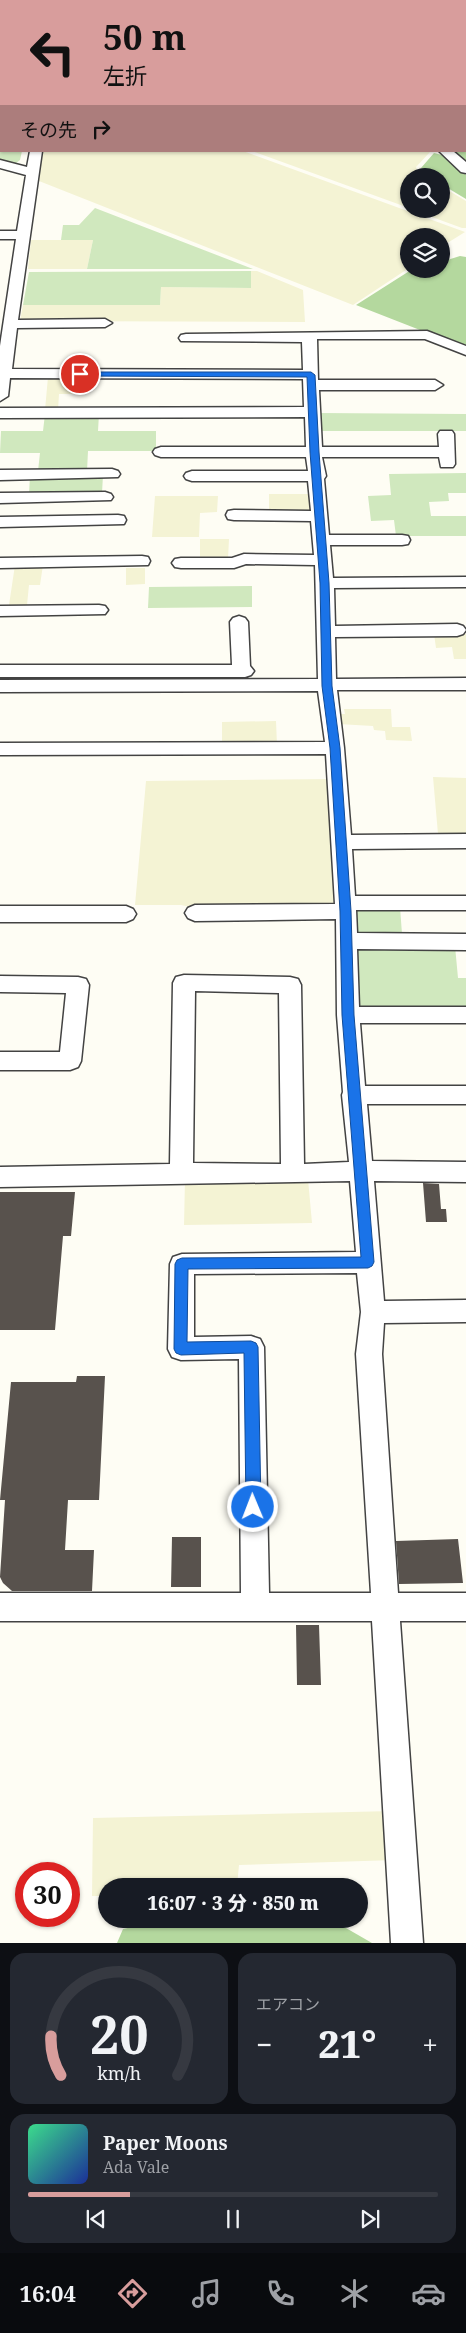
<!DOCTYPE html>
<html lang="ja">
<meta charset="utf-8">
<style>
:root{--surface:#171b24;--page:#242831;--text:#f1f3f6;--muted:#9ea1a6;--line:#363941;--accent:#d89d9c}
body{margin:0;font-family:"Noto Serif","Noto Sans JP",serif;background:var(--page);color:var(--text);height:100vh;display:flex;flex-direction:column;font-size:19px;white-space:nowrap}
*{box-sizing:border-box;margin:0}
p{font-size:16px;color:var(--muted)}
.icon{flex:none;width:28px;height:28px;fill:none;stroke:currentColor;stroke-width:2;stroke-linecap:round;stroke-linejoin:round}
.map{position:relative;height:1943px;overflow:hidden}
.details{display:flex;flex-direction:column;gap:10px;padding:10px;background:#0d0f14;flex:1}
.details>*{flex:none}
.banner{position:absolute;left:0px;top:0px;width:466px;height:152px;box-shadow:0 1px 4px #0004;background:#d89d9c;color:#111;overflow:hidden}
.controls{position:absolute;left:400px;top:168px;display:grid;gap:10px}
.controls a{display:grid;place-items:center;width:50px;height:50px;border-radius:50%;background:var(--surface);box-shadow:0 1px 4px #0004;font-size:25px}
.speed{position:absolute;left:15px;top:1862px;display:flex;gap:10px;font-size:25px;font-weight:700;text-align:center}
.speed>*{display:grid;place-content:center;width:65px;height:65px;border-radius:50%;background:var(--surface);box-shadow:0 1px 4px #0004;line-height:1}
.speed .limit{border:8px solid #d22;background:#fff;color:#111}
.pin{position:absolute;display:grid;place-items:center;width:42px;height:42px;color:#fff;margin:-21px;border:2px solid #fff;border-radius:50%;box-shadow:0 1px 5px #0007}
.me{position:absolute;width:55px;margin:-28px;rotate:359deg;stroke-linejoin:round;filter:drop-shadow(0 0 4px #0008)}
.turn{display:flex;align-items:center;gap:18px;height:105px;padding:0 20px;font-size:22px}
.turn .icon{width:65px;height:65px;stroke-width:2.5}
.turn b{display:block;font-size:35px;line-height:42px}
.then{display:flex;align-items:center;height:48px;padding:0 20px;background:#0003;gap:10px;font-size:19px}
.big{font-size:38px;font-weight:800;line-height:1.1}
.details .tile{flex:1;display:flex;flex-direction:column;justify-content:center;gap:8px;min-width:0;padding:0 18px;border-radius:15px;background:var(--page)}
.details .dial{align-items:center;gap:0}
.dial svg{height:130px;overflow:visible;fill:none;stroke:var(--line);stroke-width:7;stroke-linecap:round;text-anchor:middle}
.dial text{fill:var(--text);stroke:none}
.song{display:flex;align-items:center;gap:15px}
.cover{width:60px;height:60px;border-radius:8px;background:linear-gradient(135deg,hsl(150 70% 55%),hsl(230 70% 35%))}
.played{height:5px;border-radius:2px;background:linear-gradient(90deg,var(--accent) 25%,var(--line) 25%)}
.keys{display:flex;justify-content:space-around;direction:ltr}
.heat{display:flex;justify-content:space-between;align-items:center;font-size:28px;direction:ltr}
.details .tiles{flex:1;display:grid;gap:10px;grid-template-columns:1fr 1fr}
.tile:last-child{grid-column:span 2}
.trip{position:absolute;left:98px;top:1878px;width:270px;height:50px;border-radius:25px;background:var(--surface);box-shadow:0 1px 4px #0004;font-weight:800;line-height:50px;text-align:center}
.dock{display:flex;height:80px;justify-content:space-around;align-items:center;background:#090b0e;color:var(--muted)}
.dock .icon{width:35px;height:35px}
.dock .current{color:var(--accent)}
.dock b{font-size:22px;color:var(--text)}
.map>svg:first-child{display:block}
.farmland{fill:#f4f3d4}
.green{fill:#d0e8be}
.forest{fill:#b4d89e}
.building{fill:#58524d}
.lines{fill:none;stroke-linecap:round;stroke-linejoin:round}
.minor-casing{stroke:#434343;stroke-width:3}
.minor{fill:#fff;fill-rule:evenodd}
.route{fill:#1a73e8;stroke:#114b97}
</style>
<div class="map">
<svg width="466" height="1943" viewBox="0 0 466 1943">
<rect width="100%" height="100%" fill="#fefdf4"/>
<!-- farmland -->
<path class="farmland" d="M42 151H243L465 232 441 247V236H409V268L353 305 39 181Z
M252 151H431L416 167 418 172 425 176H409V208Z
M441 186 466 201V228H462L410 209H441Z
M31 240H93L87 269H28Z
M251 271H257L303 290 305 322 20 321 23 305H160L161 287 251 288Z
M80 376 79 394H59L58 410H45L48 377Z
M269 494H314L315 512 269 511Z
M155 496H218L217 512 200 513 199 537H152Z
M200 539H229L228 559H200Z
M15 565H43L40 585H29L27 605H9Z
M126 568H145V584L126 585Z
M434 634H466V659H454L452 647 436 648Z
M344 709H391L392 727H410L412 741 386 740 385 731 374 730 373 726 338 724V714H345Z
M276 721 277 745H222V722Z
M433 777 466 778V835L438 834Z
M333 779 335 902 329 907 195 908 181 905H135L146 781Z
M308 1179 312 1223 184 1225 185 1180Z
M393 1811 395 1860 239 1865 237 1886H106V1896H92L93 1818Z"/>
<!-- green -->
<path class="green" d="M0 0 39 1H1V151H22L20 160 15 164 0 160Z
M95 208 253 269H87L93 240H61L63 225H79Z
M251 271V288L161 287 160 305H23L29 272Z
M317 413 466 414V431H318Z
M45 414H99L98 431H156V451H88L87 471H38L40 453H0L1 431H43Z
M466 473V493H448L449 501 429 502 431 516H466V536H396L394 520 371 521 368 496 391 495 389 474Z
M103 475 102 493 29 494 30 476Z
M252 586V607L148 608 149 587Z
M351 907H400L402 934H356Z
M363 945 455 946 458 978H466V1012L360 1010 357 1006 352 951Z"/>
<!-- forest -->
<path class="forest" d="M52 0H466V162L452 151H465V1Z
M434 153 446 156 466 175V199L441 184V176C431 176 426 176 421 168Z
M460 256 466 257V348L356 305 411 270 441 269V262Z
M170 1919H304L339 1924 372 1943H117L123 1929Z"/>
<!-- building -->
<path class="building" d="M423 1183 439 1184 441 1209H446L447 1222H426Z
M0 1192H75L71 1236H63L55 1330H0Z
M77 1376H105L99 1500H68L65 1550H94L92 1591H12L3 1583 0 1577 5 1500H0L11 1382H76Z
M172 1537H201V1587H171Z
M458 1539 463 1583 399 1584 396 1541Z
M296 1625H319L321 1685H297Z"/>
<g class="lines">
<!-- minor casing -->
<g class="minor-casing">
<path id="minor" d="M37 0H49L50 1H38Z
M0 72H1V80H0Z
M30 151H42L18 320 105 319 112 323 105 327 17 328 12 369 303 370 302 342 181 341 179 338 181 335 186 334 427 331 466 346V355L425 339H317L318 380H435L443 385 435 390H319L322 447H439L438 434 440 431H452L454 434 455 464 453 467H441L439 457H322L326 476 324 479 329 535H402L408 536 410 540 408 544 402 545H330L333 578 466 577V587L334 588 335 626 457 624 463 626 466 630 463 634 457 636 335 637 336 679 466 678V690H337L344 748 351 835 466 834V848L352 849 355 896H466V910H356L357 933 466 934V950L357 949 359 1007H466V1023H360L365 1086H466V1104H367L372 1161 466 1162V1182L374 1181 384 1301 466 1300V1322L384 1323 382 1354 398 1593H466V1621H400L423 1943H391L372 1621H0V1593H241L239 1359 181 1360 172 1357 168 1349 170 1264 173 1257 182 1254 356 1252 350 1181 0 1187V1167L170 1164 173 983 176 977 184 975 290 977 298 979 301 985 304 1164 349 1162 342 1095 343 1092 337 1015 336 919 195 921 188 918 185 913 188 908 195 905 335 904 326 754 0 755V743L325 742 318 691 0 692V680L318 679 315 565 246 564 234 568H181L175 567 172 563 175 559 181 558H232L244 554 314 555 311 521 234 520 228 519 226 515 228 511 234 510 311 511 308 481H192L186 479 184 476 186 473 192 471H308L306 457H161L155 455 153 452 155 449 161 447H306L305 417 0 418V408L304 407 303 379 10 378 8 396 0 401V346L16 239H0V231H17L26 175 0 168V160L27 167ZM195 991 279 993 281 1164 193 1163ZM357 1273 361 1312 356 1354 371 1593H269L264 1347 260 1339 251 1336 194 1337V1274Z
M439 151H453L466 162V173L461 172Z
M112 469 118 471 120 474 118 477 0 480V470Z
M105 492 111 494 113 497 111 500 0 503V493Z
M118 515 124 516 126 520 124 524 0 527V517Z
M142 556 148 557 150 561 148 565 0 568V558Z
M99 605 105 606 108 610 105 614 0 616V606Z
M239 616 245 618 248 622 250 666 254 671 251 675 245 677H0V665H232L230 622 233 618Z
M0 906H126L133 909 136 914 133 919 126 922H0Z
M0 976 78 977 86 979 89 985 81 1061 78 1067 70 1070H0V1052H60L66 993 0 992Z"/>
</g>
<!-- minor -->
<use href="#minor" class="minor"/>
</g>
<!-- route -->
<path class="route" d="M78 372H311L315 375 319 452 329 583 332 686 340 748 351 911 354 1015 374 1262 372 1266 368 1268 188 1269 187 1342 251 1341 256 1343 258 1347 261 1507 258 1512 253 1514 248 1512 246 1507 244 1353 181 1355 176 1353 174 1349 175 1264 177 1260 182 1258 361 1257 342 1015 340 911 330 748 322 686 320 583 310 452 307 377 80 376H78Z"/>
</svg>
<div class="controls">
<a><svg class="icon" aria-label="search" viewBox="0 0 24 24"><circle cx="10" cy="10" r="6"/><path d="M15 15l6 6"/></svg></a>
<a><svg class="icon" aria-label="layers" viewBox="0 0 24 24"><path d="M12 4l9 5-9 5-9-5zM3 14l9 5 9-5"/></svg></a>
</div>
<div class="speed"><div class="limit">30</div></div>
<div class="pin" style="left:80px;top:374px;background:#d93025"><svg class="icon" aria-label="arrive" viewBox="0 0 24 24"><path d="M6 21V4h12l-3 4 3 4H6"/></svg></div>
<svg class="me" style="left:253px;top:1507px" viewBox="-20 -20 40 40"><circle r="17" fill="#1a73e8" stroke="#fff" stroke-width="3"/><path d="M0-11L8 9 0 5-8 9z" fill="#fff"/></svg>
<div class="trip">16:07 · 3 分 · 850 m</div>
<div class="banner">
<div class="turn"><svg class="icon" aria-label="left" viewBox="0 0 24 24"><path d="M17 20v-9H6M10 6l-5 5 5 5"/></svg><div><b>50 m</b>左折</div></div>
<div class="then">その先<svg class="icon" aria-label="right" viewBox="0 0 24 24"><path d="M7 20v-9h11M14 6l5 5-5 5"/></svg></div>
</div>
</div>
<section class="details">
<div class="tiles">
<div class="tile dial"><svg viewBox="0 0 100 80">
<path d="M14 69A42 42 0 1 1 86 69"/>
<path d="M14 69A42 42 0 0 1 8 45" stroke="#d89d9c"/>
<text x="50" y="56" font-size="32" font-weight="700">20</text>
<text x="50" y="72" font-size="11">km/h</text>
</svg></div>
<div class="tile"><p>エアコン</p>
<div class="heat"><a>−</a><b class="big">21°</b><a>+</a></div>
</div>
<div class="tile">
<div class="song"><i class="cover"></i><div><b>Paper Moons</b><p>Ada Vale</p></div></div>
<div class="played"></div>
<div class="keys"><svg class="icon" aria-label="previous" viewBox="0 0 24 24"><path d="M18 5L8 12l10 7zM5 5v14"/></svg><svg class="icon" aria-label="pause" viewBox="0 0 24 24"><path d="M8 5v14M16 5v14"/></svg><svg class="icon" aria-label="next" viewBox="0 0 24 24"><path d="M6 5l10 7-10 7zM19 5v14"/></svg></div>
</div>
</div>
</section>
<nav class="dock">
<b>16:04</b>
<svg class="icon current" aria-label="directions" viewBox="0 0 24 24"><path d="M12 3l9 9-9 9-9-9zM9 14v-3h6M13 9l2 2-2 2"/></svg>
<svg class="icon" aria-label="music" viewBox="0 0 24 24"><path d="M9 18V5l10-2v13"/><circle cx="6" cy="18" r="3"/><circle cx="16" cy="16" r="3"/></svg>
<svg class="icon" aria-label="phone" viewBox="0 0 24 24"><path d="M5 4h4l2 5-3 2q2 4 5 5l2-3 5 2v4C11 20 4 13 5 4z"/></svg>
<svg class="icon" aria-label="climate" viewBox="0 0 24 24"><path d="M12 3v18M4 7l16 10M4 17L20 7"/></svg>
<svg class="icon" aria-label="car" viewBox="0 0 24 24"><path d="M5 17H2v-5l4-1 3-4h7l3 4 3 1v5h-3M9 17h6M6 11h13"/><circle cx="7" cy="17" r="2"/><circle cx="17" cy="17" r="2"/></svg>
</nav>
